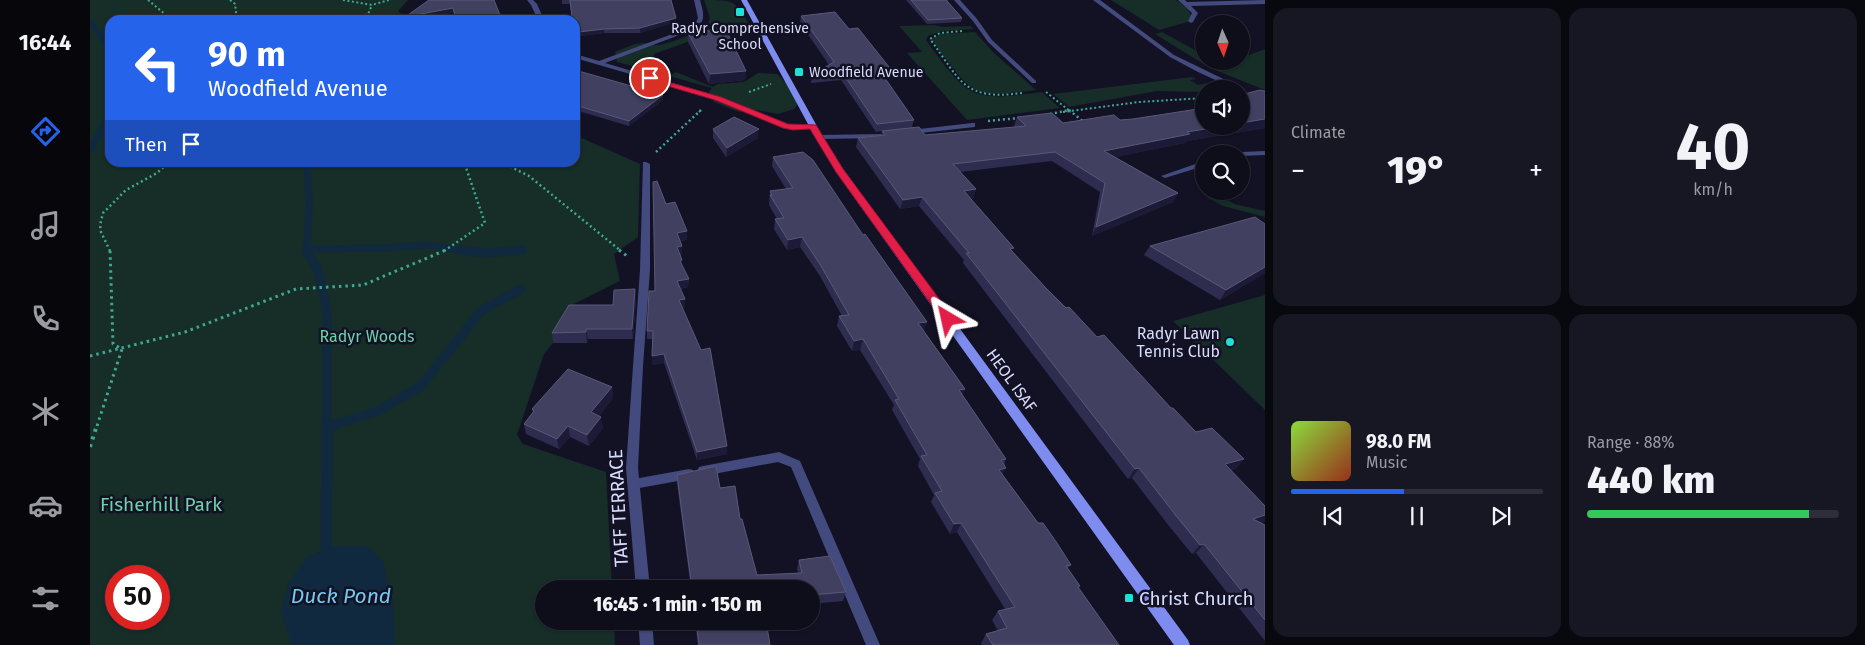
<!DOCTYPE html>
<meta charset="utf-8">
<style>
:root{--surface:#0e0e1b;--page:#171724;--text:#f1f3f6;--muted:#9b9ca3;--line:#2e2e3a;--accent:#2563eb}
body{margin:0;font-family:"Fira Sans",sans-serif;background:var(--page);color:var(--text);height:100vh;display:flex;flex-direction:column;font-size:19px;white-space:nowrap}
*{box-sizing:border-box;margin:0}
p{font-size:16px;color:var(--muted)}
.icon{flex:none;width:28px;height:28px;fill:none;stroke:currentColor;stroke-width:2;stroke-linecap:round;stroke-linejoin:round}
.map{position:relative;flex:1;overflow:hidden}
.side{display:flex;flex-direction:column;gap:8px;padding:8px;background:#08080f;width:600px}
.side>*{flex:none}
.banner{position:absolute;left:15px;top:15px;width:475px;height:152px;border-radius:15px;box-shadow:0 1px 4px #0004,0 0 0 1px var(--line);background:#2563eb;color:#fff;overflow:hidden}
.needle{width:32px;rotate:177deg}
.buttons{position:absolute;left:1105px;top:15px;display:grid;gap:10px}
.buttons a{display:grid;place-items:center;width:55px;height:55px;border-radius:50%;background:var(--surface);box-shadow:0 1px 4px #0004,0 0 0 1px var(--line);font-size:25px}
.speed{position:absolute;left:15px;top:565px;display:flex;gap:10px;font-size:25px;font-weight:700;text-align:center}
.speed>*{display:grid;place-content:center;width:65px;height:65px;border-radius:50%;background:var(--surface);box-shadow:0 1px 4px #0004,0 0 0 1px var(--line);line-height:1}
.speed .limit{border:8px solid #d22;background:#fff;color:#111}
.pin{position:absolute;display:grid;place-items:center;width:42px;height:42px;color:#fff;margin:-21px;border:2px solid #fff;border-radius:50%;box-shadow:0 1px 5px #0007}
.me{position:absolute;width:55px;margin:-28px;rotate:324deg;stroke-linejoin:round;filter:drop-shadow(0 0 4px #0008)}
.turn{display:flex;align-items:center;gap:18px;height:105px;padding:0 20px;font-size:22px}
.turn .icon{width:65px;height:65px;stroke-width:2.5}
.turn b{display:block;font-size:35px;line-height:42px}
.then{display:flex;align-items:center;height:48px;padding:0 20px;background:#0003;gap:10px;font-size:19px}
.big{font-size:38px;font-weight:800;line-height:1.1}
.side .tile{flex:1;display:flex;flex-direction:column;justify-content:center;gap:8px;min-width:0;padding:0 18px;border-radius:15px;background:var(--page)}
.side .dial{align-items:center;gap:0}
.dial b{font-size:65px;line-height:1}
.song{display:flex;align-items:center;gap:15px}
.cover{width:60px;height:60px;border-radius:8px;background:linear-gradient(135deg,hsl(90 70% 55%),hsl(10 70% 35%))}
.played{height:5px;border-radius:2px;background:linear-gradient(90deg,var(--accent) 45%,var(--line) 45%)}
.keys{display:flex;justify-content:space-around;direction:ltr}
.heat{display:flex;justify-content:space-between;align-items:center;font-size:28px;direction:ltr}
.charge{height:8px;border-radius:4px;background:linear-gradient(90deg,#34c759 88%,var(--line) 0)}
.side .tiles{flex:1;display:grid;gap:8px;grid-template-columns:repeat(2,1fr)}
.trip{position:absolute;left:445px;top:580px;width:285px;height:50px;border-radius:25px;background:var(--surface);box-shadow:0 1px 4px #0004,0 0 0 1px var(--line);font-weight:800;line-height:50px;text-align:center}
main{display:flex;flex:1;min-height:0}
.tabs{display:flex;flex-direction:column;width:90px;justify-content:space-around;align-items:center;background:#06060b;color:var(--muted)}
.tabs .icon{width:35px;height:35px}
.tabs .current{color:var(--accent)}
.tabs b{font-size:22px;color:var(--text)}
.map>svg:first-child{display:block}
.green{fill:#162d28;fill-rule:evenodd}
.water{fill:#11293e}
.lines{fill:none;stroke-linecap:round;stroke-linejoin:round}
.stream-far3{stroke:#11293e;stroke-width:5.5}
.stream-far2{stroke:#11293e;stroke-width:7}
.stream-far1{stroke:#11293e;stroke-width:9}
.stream{stroke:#11293e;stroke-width:11}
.path-far3{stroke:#3fa891;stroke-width:2;stroke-dasharray:2 2.5;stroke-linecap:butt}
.path-far2{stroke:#3fa891;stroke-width:2.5;stroke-dasharray:2 3;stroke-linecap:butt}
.path-far1{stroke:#3fa891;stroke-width:3;stroke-dasharray:2.5 4;stroke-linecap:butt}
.path{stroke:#3fa891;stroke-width:4;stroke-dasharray:3 5;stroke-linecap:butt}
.service{fill:#434a7d;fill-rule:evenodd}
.minor{fill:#434a7d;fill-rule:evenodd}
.secondary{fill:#7d8cee;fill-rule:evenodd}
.wall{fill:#2f2d4f}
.shaded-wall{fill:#1c1a36}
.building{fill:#414061;stroke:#595879}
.route{fill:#e11d48;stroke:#92132f}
.poi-dot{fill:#1ee1d5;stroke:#121224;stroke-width:2}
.labels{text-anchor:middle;stroke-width:5;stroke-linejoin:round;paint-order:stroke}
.far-poi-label{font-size:14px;fill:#d9dbfa;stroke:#121224}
.poi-label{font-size:16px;fill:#d9dbfa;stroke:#121224;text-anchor:end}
.park-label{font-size:16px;fill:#6ed1a8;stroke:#121224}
.street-label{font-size:16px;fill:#d9dbfa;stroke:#121224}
.near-park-label{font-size:19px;fill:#6ed1a8;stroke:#121224}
.near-street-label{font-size:19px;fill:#d9dbfa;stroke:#121224}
.near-poi-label{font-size:19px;fill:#d9dbfa;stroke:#121224;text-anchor:start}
.near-water-label{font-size:21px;font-style:italic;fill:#75c9ed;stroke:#121224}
</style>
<main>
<nav class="tabs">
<b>16:44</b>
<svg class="icon current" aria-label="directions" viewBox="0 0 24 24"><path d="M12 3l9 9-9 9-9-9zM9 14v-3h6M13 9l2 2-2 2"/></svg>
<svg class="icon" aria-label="music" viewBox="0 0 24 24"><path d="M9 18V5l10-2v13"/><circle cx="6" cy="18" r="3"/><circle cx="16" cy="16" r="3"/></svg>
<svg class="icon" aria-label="phone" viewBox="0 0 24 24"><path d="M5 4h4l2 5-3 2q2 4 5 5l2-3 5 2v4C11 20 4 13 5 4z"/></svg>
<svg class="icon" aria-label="climate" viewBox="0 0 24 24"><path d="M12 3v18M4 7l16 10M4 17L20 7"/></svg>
<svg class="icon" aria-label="car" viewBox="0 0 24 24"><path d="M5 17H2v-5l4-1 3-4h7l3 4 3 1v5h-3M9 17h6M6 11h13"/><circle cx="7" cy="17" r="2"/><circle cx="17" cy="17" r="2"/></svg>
<svg class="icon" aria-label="filters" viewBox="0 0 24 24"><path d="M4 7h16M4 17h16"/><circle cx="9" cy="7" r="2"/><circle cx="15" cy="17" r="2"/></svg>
</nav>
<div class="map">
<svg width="1175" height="645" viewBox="0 0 1175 645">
<rect width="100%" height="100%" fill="#121224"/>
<!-- green -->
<path class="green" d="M0 0H318L308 11 318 20H20V162H485V135L550 164 548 237 524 254 530 281 484 304 481 316 463 343 454 354 427 435 433 444 516 472 522 589H454V621H524L525 645H0ZM26 576H69V619H26Z
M614 0C646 0 644 0 661 27L652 32 614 36 564 54 563 62 577 68 568 73 527 62 525 52C534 48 545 43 555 43 560 43 565 46 570 45 583 42 617 31 620 18Z
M1021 0C1032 0 1079 0 1086 0 1093 4 1104 13 1101 21L1069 30Z
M845 25 852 27 881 26 883 29 852 31 838 36 836 40C878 98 880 102 952 92L970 108 877 120 817 53 832 52 809 26Z
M885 32 903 52 946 90C881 99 884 95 845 45L842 39 850 34Z
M1072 32 1114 55V61H1129L1137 64 1151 61V58L1175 49V90L1120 68 1065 34Z
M586 72 623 87 628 84 654 82 668 73 687 74 712 99 704 109 688 114 666 110 649 112 624 102 619 92 622 88 579 76Z
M1102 77 1106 79 1100 80 1108 85 1117 83 1129 89H1114V92L1067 91 979 107 963 94Z
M1128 195 1136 201H1140L1144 204 1175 211V217L1133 206 1116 197Z
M1175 295V410L1083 321Z"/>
<!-- water -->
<path class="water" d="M244 546H277L293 562 303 601 305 645H202L191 612 198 584 217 557Z"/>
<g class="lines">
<!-- stream-far3 -->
<path class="stream-far3" d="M0 22 20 49"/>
<!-- stream-far2 -->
<path class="stream-far2" d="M0 150 20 115
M217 162 219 202 217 251
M216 249 297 248 338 245 379 251
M419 251 432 250"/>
<!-- stream-far1 -->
<path class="stream-far1" d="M216 250 228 270 237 310V426
M371 250 393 253 432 250
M240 426 288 411 331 386 391 311 431 289"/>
<!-- stream -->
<path class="stream" d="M237 427 244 425
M236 549 237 425"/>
<!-- path-far3 -->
<path class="path-far3" d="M58 0 82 20
M140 0 145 4 147 20
M253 0 282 5 299 0
M262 20 278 14 282 5
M872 31 850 33 840 39C871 81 873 101 932 93
M659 92 681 84
M956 92 981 112
M609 112 611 110
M973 112 1049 102 1114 98"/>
<!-- path-far2 -->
<path class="path-far2" d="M979 110 994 122
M960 114 980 110
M898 121 929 118
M566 152 611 110
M411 162 439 176 531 251
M20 251 11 232 10 225 13 213 36 190 67 173 79 162
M354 251 395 223 374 162"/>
<!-- path-far1 -->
<path class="path-far1" d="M529 250 537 256
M0 356 95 332 206 289 273 285 356 250
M7 426 32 349 23 344 20 250"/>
<!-- path -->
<path class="path" d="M0 447 7 425"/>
<!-- service -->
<path class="service" d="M553 162H556L560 164V270L553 366 552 369H544L543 366 550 270Z
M689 452 710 461 790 645H776L701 467 688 462 613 476 609 475 607 471 609 467 613 466Z
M599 469 603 470 605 474 603 478 599 479 544 489 540 488 538 484 540 480 544 479Z"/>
<!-- minor -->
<path class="minor" d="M437 0H443L447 4 454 20H448L441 5Z
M604 0H610C613 11 616 19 608 28L515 63 630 97 698 124C707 127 719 121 727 126L726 128 703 130 692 128 626 99 485 58V54L509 61 604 26 608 18Z
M864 0H870L887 19 902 40 946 81V83H942L898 42 883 21Z
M1003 0H1010L1084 55 1154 89 1151 91V89H1145L1108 72 1080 57Z
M1088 0H1095L1097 2 1175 0V4L1101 6 1108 13 1103 22 1101 23 1098 21 1102 13Z
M882 123H885V127L821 134 817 132 821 130Z
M792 134H795V138L729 139 725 137 729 135Z
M1175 151V155L1151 156V154H1147L1151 152Z
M1114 161V166L1075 178 1071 176Z
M548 362 552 363 553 366 548 468 560 589H546L536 468 543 366 544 363Z
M548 621H562L564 645H550Z"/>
<!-- secondary -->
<path class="secondary" d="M651 0H657L733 137 753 169 1098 640 1100 645H1084L746 172 725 137Z"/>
</g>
<!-- wall -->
<path class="wall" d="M472 0H581L586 22 550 33H514L490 36 489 34 485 35V29L488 27 487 22H485V20H482L480 4H472Z
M816 0H858V1L872 18 871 22 837 24Z
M711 16 759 29 799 67 798 75 793 76 824 120 822 127 835 135 925 127 924 126 927 117 973 123 1030 120 1114 126 1154 94 1175 91V128L1097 141 1095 143 1025 157 1088 193 1083 202 1002 236 1010 192 962 161 870 172 886 189 883 199H881L923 252 955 287 1081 408 1146 469 1141 470 1173 523H1172L1175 525V641L1106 553 1102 554 1079 526 1042 478 1038 479 873 263 874 260 829 206 810 209 766 147 768 138 791 135 792 131 786 132 751 80 721 83 722 75 739 65 710 23Z
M598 33 656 71 655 80 619 84 598 42Z
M485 70 573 100 539 126 485 110Z
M623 129 668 138 636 157 623 138Z
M683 157 834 332 875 389 872 395 916 459 914 465 913 475 948 523 981 565 978 568 988 588 1029 645H892L891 643 896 634 908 631 902 620 908 611 915 609 867 532 860 534 841 502 844 495 828 466 830 459 802 410 804 405 770 350 762 351 747 326 749 316H752L730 276 710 247 697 250 684 229 685 219H687L679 205 680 191 696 189 682 166Z
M576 204 597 231V240L590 241 592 246V254L590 255 592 266 599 279 598 287 590 289 595 299V307L592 308 637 446V454L607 460 574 363 562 365V339H557V331L565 291Z
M1175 224V273L1130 300 1054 255 1060 246Z
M546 300 543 339H498L497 343H463L462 333 523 305Z
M522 387 523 398 509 416 513 428 499 446 480 437 469 449 436 434 434 424 443 413 442 409Z
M587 475 630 488 650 519 667 575 708 573 707 569 709 560 756 592 753 601 721 604V589H601L587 484Z
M605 621H676L680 645H608Z"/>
<!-- shaded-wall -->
<path class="shaded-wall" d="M363 8 364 13 322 20H315V17Z
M586 18V22L550 33V28Z
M514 29V33L490 36 489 32Z
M656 71 655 80 619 84 620 74Z
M573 95V100L539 126V121Z
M1175 119V128L1097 141 1095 143 1010 160 1014 151 1097 132 1134 126H1151V123Z
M669 129 668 138 636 157 637 148Z
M886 189 883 199 871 200 874 191Z
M1088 193 1083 202 1002 236 1006 227Z
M832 197 829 206 810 209 813 200Z
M597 231V240L587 241V233Z
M712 237 710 247 697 250 698 240Z
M592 246V254L587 255V247Z
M1175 267V273L1130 300 1136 290Z
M599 279 598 287 587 289V281Z
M545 289 546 300 543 339 542 329Z
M595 299V307L589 309V300Z
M837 322 834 332 828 323Z
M496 329 498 339 497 343 496 332Z
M773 339 770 350 762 351 764 341Z
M574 354V363L562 365V356Z
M522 387 523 398 503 423 501 412Z
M875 389 871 399 869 390Z
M511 417 513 428 499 446 497 435Z
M478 426 480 437 469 449 467 439Z
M637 446V454L607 460V452Z
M1154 459 1146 469 1127 473 1135 464Z
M916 468 911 478 909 470Z
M1049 468 1042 478 1038 479 1045 469Z
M1175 515V521L1173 523 1155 528 1163 519Z
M871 523 867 532 860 534 864 524Z
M1114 544 1106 553 1102 554 1110 545Z"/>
<!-- building -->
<path class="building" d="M339 0H404L412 20H366L363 8 315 17Z
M480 0H581L586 18 550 28 514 29 489 32V30H485V29L488 27 487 18H482Z
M821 0H856L872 18 838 20Z
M745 12 759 29 768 28 799 67 788 68 824 120 787 124 752 72 722 75 744 62 711 16Z
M424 19V20H412Z
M627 30 628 32H637L656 71 620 74 598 33Z
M485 70 573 95 539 121 485 105Z
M1170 90 1175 91V119L1151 123V92L1154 94Z
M1114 108V126H1134L1097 132 1100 134 1014 151 1088 193 1006 227 1015 183 965 152 863 164 886 189 874 191 924 248 920 249 955 287 976 308 979 307 1007 337 1014 335 1081 408H1083L1106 432 1122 428 1154 459 1135 464 1175 506V515L1163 519 1175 525V620L1114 544 1110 545 1087 517 1049 468 1045 469 876 253H879L832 197 813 200 768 138 795 135 792 131 829 127 835 135 936 126 927 117 962 113 973 123 1024 115 1030 120 1043 119Z
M644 117 669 129 637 148 623 129Z
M713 152 723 160 773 235 775 234 837 322 828 323 875 389 869 390 916 459 911 460 916 468 909 470 948 523H953L967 543 981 565 976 566 990 586 988 587 1029 645H903L896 634 917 628 908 611 925 607 871 523 864 524 845 493 852 491 831 456 837 455 805 400 809 399 773 339 764 341 749 316 759 315 731 266 712 237 698 240 685 219 694 218 680 195H682L680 191 703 188 683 157Z
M567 181 576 204 585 202 597 231 587 233 592 246 587 247 592 260 590 261 599 279 587 281 595 299 589 300 611 350 620 348 637 446 607 452 574 354 562 356 563 331H557L559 291H565L563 182Z
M1165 217 1175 224V267L1136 290 1060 246Z
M545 289 542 329H496V332L462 333 479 305H523L524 290Z
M478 369 522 387 501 412 511 417 497 435 478 426 467 439 434 424 444 411 442 409Z
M626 466 630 488 645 486 650 519H652L667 575 712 573 709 560 740 556 756 592 721 595V589H602L587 475Z
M606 621H676L680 645H609Z"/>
<!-- route -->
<path class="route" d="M557 76 631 97 698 124 726 125 753 169 862 316 863 319 862 322H854L746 172 720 129 703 130 693 128 625 100 557 80Z"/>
<!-- markers -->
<g class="poi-dot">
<rect x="645" y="7" width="10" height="10" rx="2.5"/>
<rect x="704" y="67" width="10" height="10" rx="2.5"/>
<circle cx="1140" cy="342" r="5"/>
<rect x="1034" y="593" width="10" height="10" rx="2.5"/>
</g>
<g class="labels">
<!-- far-poi labels -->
<g class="far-poi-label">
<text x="650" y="33">Radyr Comprehensive<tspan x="650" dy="16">School</tspan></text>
<text x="719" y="77" text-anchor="start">Woodfield Avenue</text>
</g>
<!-- poi labels -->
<g class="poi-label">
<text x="1130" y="339">Radyr Lawn<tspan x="1130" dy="18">Tennis Club</tspan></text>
</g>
<!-- park labels -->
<g class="park-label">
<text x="277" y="342">Radyr Woods</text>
</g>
<!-- street labels -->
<g class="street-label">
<text transform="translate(922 380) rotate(54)" y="6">HEOL ISAF</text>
</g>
<!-- near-park labels -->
<g class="near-park-label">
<text x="71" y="511">Fisherhill Park</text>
</g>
<!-- near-street labels -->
<g class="near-street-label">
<text transform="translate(528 508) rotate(-93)" y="7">TAFF TERRACE</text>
</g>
<!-- near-poi labels -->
<g class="near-poi-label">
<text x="1049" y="605">Christ Church</text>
</g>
<!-- near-water labels -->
<g class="near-water-label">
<text x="251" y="603">Duck Pond</text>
</g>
</g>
</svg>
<div class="buttons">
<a><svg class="needle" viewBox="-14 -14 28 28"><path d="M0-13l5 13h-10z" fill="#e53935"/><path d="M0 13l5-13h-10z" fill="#9b9ca3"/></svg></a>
<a><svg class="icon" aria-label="sound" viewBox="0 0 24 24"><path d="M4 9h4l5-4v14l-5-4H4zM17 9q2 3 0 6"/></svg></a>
<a><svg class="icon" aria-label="search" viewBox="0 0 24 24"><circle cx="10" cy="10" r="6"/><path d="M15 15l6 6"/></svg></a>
</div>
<div class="speed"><div class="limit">50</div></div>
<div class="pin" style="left:560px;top:78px;background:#d93025"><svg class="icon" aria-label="arrive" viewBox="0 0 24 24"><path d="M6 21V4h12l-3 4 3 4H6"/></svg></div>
<svg class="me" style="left:858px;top:319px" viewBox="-20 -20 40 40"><path d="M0-17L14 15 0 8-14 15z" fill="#e11d48" stroke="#fff" stroke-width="4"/></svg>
<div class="trip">16:45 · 1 min · 150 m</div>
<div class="banner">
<div class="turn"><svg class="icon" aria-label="left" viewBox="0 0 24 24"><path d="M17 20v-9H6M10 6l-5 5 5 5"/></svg><div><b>90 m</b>Woodfield Avenue</div></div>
<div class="then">Then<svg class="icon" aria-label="arrive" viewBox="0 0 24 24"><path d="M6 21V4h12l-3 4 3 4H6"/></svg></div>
</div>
</div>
<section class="side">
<div class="tiles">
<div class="tile"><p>Climate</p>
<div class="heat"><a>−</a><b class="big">19°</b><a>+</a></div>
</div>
<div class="tile dial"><b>40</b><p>km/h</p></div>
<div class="tile">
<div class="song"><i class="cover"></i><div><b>98.0 FM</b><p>Music</p></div></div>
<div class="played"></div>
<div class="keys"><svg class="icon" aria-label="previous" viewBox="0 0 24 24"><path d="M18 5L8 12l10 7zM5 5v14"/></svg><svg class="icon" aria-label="pause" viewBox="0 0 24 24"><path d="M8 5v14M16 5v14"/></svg><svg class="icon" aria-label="next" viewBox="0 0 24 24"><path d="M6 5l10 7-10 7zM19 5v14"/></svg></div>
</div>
<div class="tile"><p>Range · 88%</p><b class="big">440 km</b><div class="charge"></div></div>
</div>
</section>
</main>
